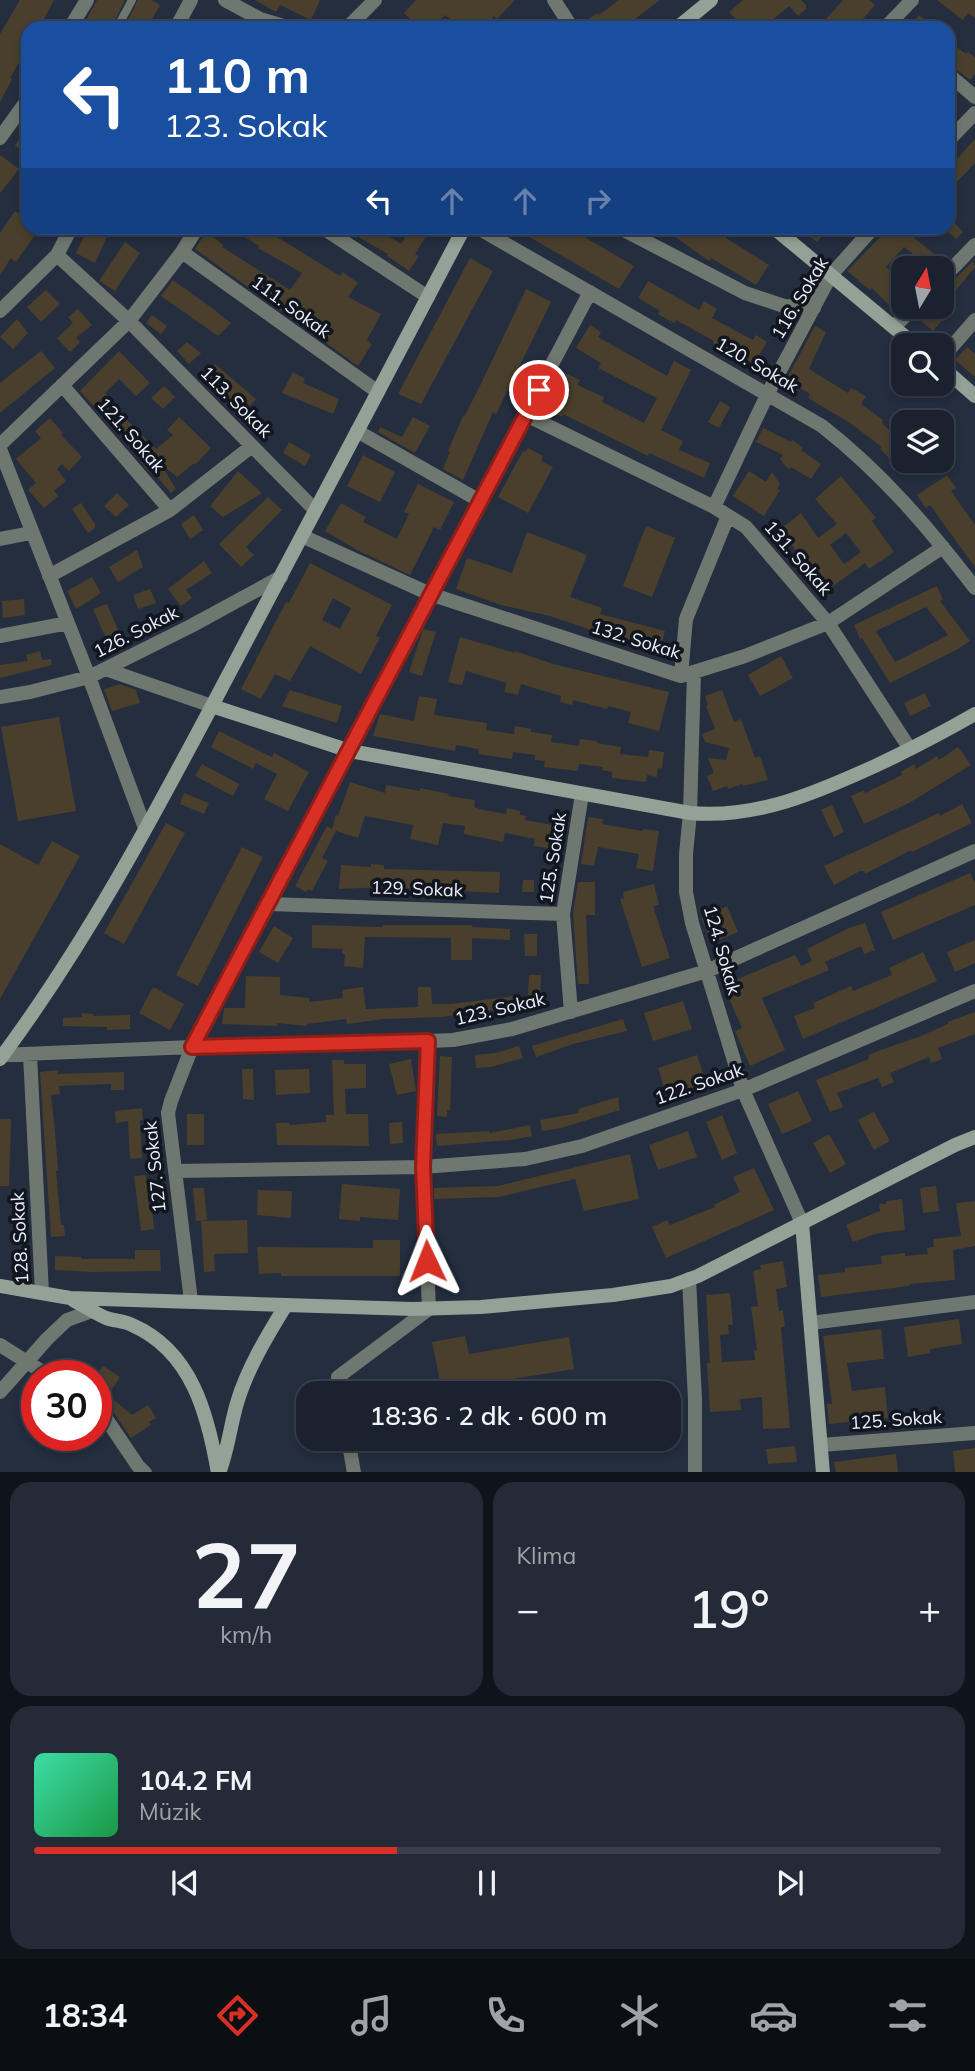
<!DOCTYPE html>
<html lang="tr">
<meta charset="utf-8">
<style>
:root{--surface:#1b222f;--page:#242a37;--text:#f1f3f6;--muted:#a0a4aa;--line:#393f4b;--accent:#d93025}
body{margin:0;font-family:Mulish,sans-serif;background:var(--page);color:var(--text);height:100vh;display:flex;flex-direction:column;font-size:26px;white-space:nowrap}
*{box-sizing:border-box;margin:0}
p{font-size:23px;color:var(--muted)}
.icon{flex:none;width:38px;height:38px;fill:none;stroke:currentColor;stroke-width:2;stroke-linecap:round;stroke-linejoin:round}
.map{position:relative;height:1472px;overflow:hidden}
.side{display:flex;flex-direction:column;gap:10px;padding:10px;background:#0f131a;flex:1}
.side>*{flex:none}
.top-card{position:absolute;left:21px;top:21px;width:934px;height:214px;border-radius:21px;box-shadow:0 4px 10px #0003,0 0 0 2px var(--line);background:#1a4fa0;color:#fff;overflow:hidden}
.needle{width:46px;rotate:10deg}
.controls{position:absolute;left:891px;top:256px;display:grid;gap:14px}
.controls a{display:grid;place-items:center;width:63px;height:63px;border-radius:14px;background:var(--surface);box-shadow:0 4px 10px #0003,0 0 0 2px var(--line);font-size:35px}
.speed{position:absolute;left:21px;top:1360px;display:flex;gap:14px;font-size:35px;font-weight:700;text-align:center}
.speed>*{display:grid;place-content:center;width:91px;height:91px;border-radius:50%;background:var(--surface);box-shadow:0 4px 10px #0003,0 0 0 2px var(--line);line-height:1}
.speed .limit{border:10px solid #d22;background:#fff;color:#111}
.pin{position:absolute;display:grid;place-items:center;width:60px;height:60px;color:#fff;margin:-30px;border:4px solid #fff;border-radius:50%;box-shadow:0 2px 7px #0007}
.me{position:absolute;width:77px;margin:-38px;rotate:358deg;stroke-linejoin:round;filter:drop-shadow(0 0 5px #0008)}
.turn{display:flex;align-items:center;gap:24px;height:147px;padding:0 28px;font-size:32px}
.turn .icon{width:91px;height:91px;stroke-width:2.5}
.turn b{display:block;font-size:49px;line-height:60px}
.lanes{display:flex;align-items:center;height:66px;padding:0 28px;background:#0003;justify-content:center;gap:35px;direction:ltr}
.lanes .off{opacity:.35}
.big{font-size:52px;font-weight:600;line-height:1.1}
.side .tile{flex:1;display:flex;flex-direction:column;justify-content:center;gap:10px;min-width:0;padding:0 24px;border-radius:21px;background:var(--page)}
.side .dial{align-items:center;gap:0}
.dial b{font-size:91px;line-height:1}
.song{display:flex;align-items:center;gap:21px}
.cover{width:84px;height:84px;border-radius:10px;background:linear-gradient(135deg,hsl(160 70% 55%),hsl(140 70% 35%))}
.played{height:7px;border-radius:4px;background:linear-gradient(90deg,var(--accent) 40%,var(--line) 40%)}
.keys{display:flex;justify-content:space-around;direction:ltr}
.heat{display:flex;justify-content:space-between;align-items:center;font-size:38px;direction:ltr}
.side .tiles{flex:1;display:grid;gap:10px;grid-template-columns:1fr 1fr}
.tile:last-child{grid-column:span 2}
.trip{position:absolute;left:296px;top:1381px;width:385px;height:70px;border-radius:21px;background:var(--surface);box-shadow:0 4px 10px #0003,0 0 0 2px var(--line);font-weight:600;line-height:70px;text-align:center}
.tab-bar{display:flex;height:112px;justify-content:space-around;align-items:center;background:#0b0e13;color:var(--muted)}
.tab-bar .icon{width:49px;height:49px}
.tab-bar .current{color:var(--accent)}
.tab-bar b{font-size:32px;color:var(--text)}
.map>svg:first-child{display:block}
.building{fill:#4a3f2c;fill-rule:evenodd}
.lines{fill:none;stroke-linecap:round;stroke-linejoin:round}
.lane{stroke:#6f7870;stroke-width:8}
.street{stroke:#6f7870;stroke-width:14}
.secondary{stroke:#93a196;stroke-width:14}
.route-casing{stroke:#8d1f18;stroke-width:18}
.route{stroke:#d93025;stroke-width:12}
.labels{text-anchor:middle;stroke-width:7;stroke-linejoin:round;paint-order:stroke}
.street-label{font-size:18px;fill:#ebf2fd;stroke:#12161e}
</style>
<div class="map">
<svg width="975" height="1473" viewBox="0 0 975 1473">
<rect width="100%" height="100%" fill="#242e3f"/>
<!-- building -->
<path class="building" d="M20 0H54L39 28H28V47L10 78 12 79 0 102V34Z
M97 0H125L111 28H92L84 24Z
M138 0H152L160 5 147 28H124Z
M255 0H320L311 20 280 5 276 12Z
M416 0H515L497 19 494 16 485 28H463L445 15 436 25 432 22 430 24 426 21 424 23 420 19 417 22 414 18 412 21 404 13Z
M619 0H660L623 28H582L581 25 597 13 599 15Z
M743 0H801L806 5V9L798 16 789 6 763 28H744L729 12Z
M843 0H869L875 5 855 28H818Z
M937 0H975V18L968 13 963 20Z
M919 15 934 28H908Z
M948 40 966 54 968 52 975 57V74L970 80 948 63Z
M28 121V153L15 146Z
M975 139V163L956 183 948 176V169Z
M0 155 19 169 0 193Z
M28 200V228H40L16 262 11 258 0 275V233L15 211 20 214Z
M953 221 963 232 956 239 945 229Z
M88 228H111L95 263 76 253Z
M231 228H279L274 235 340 276 343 272 358 283 348 297 381 314 367 340 372 344 358 366 195 249 207 231 223 245 222 247 290 290 302 273 258 248 259 246Z
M343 228H376L401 244 411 228H431L415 254 419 256 409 271 387 256 388 254Z
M514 228H569L634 266 619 289Z
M679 228H723L730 232 726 238 769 265 756 285 711 258 709 261 674 236Z
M798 228H829L817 242Z
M889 228H920L912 236 934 254 926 264 904 247 886 267 903 284V297L892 308 872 288 870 290 847 271Z
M125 242 140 253 115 291 99 281Z
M470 258 493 271 421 404 398 394Z
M973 261 975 267 938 312 945 317 933 331 917 318 924 306H942V292Z
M173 280 212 308 231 323 218 336 161 296Z
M648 281 699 310 704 301 717 309 712 318 753 340 756 335 767 342 754 364 728 349 727 351 713 343 714 341 676 320 674 323 658 314 660 311 638 298Z
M526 289 551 302 496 414 493 412 463 480 443 469 450 452 448 451 463 416 464 417 478 390Z
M46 290 60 304 41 322 27 307Z
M78 309 92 325 76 338 80 342 70 352 57 338 73 323 68 317Z
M152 315 167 326 161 334 146 323Z
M17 319 28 333 13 349 0 337Z
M590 325 601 332 598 337 667 376 674 361 691 370 661 430 683 441 679 450 710 463 704 478 649 453 648 456 563 414 562 417 545 409 563 372 580 380 577 385 604 397 602 402 644 423 657 398 598 368 601 363 576 348Z
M815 326 826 332 809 369 848 393 851 388 866 396 861 404 883 420 882 423 903 444V450L892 461 880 449 882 447 850 423 808 398 810 394 786 380Z
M187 342 201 353 189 364 177 351Z
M967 347 975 354V377L955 360Z
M41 351 55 368 0 413V383Z
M119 351 150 383 136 396 119 379 105 393 123 412 121 414 156 449 173 435 167 430 179 417 211 448 195 465 194 463 177 477 160 463 176 489 171 493 152 471 150 472 141 462 143 460 80 391Z
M215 364 256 399 244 413 203 379Z
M293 372 305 379 303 383 339 399 333 414 282 393Z
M164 386 175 397 163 409 151 398Z
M720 401 730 407 719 428 708 422Z
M413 417 430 426 415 453 378 432 380 427 402 437Z
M50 418 63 433 61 435 82 457 69 471 62 464 57 469 66 481 54 491 58 496 44 508 28 490 36 483 16 459 41 438 35 431Z
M763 428 791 442 792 440 803 448 801 450 821 464 811 479 791 467 789 470 780 459 783 455 756 442Z
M289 442 311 455 305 466 283 453Z
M528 448 543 456 541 461 553 467 528 513 498 497 523 451 525 452Z
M363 455 395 472 380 502 347 486Z
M238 471 262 493 223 517 210 506Z
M749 471 766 482 772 472 780 484 777 489 780 490 764 516 733 496Z
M947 475 956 488 951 491 975 525V567L930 505 926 508 917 495Z
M841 476 876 518 872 521 894 552 869 569 865 563 826 591 789 541 787 542 778 531 801 513 818 538 837 524 815 499ZM846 533 861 552 844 564 830 545Z
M418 484 454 502 440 530 434 527 410 575 359 551 325 531 341 503 366 517 363 522 397 539 409 514 404 512Z
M117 493 129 505 116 517 104 506Z
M268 497 282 510 246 547 254 555 241 567 219 544Z
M81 503 95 524V528L88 533 72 509Z
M194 515 203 530 190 539 181 524Z
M646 526 675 538 652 597 623 586Z
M527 532 587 555 570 597 602 608 600 614 665 631 660 648 591 630 550 616 501 605 456 589 467 558 512 573Z
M137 550 143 567 118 582 109 567Z
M204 561 212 573 186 590 192 598 181 606 168 589Z
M310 563 392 605 376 636 380 638 361 674 310 646 290 681 275 674 261 699 241 689 286 602 289 603ZM333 598 351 608 340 629 322 620Z
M92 577 101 593 76 609 67 591Z
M937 586 943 600 940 601 970 641 958 649 890 683 862 638 860 639 854 625ZM926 607 948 635 895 662 876 631Z
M150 589 156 603 138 609 133 595Z
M24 599 25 615 3 618 2 601Z
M107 604 119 632 106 638 93 609Z
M423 629 436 632 422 676 409 672Z
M460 637 515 653V651L553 664 669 692 659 731 628 723 631 712 608 706 607 709 573 700 572 705 560 702 561 696 521 684 518 695 504 692 507 683 466 671 462 685 448 682Z
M40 651 42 660 51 659 52 665 0 678V665L28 661 26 655Z
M781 656 793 678 760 696 748 675Z
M120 684 136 690 140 703 112 711 104 689Z
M290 690 342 706 337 723 282 706Z
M722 690 734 722 741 719 755 758 760 756 768 780 743 786 742 784 728 789 727 786 713 791 707 776 714 773 708 758 726 760 729 748 705 742 702 734 715 729 706 706 708 705 705 696Z
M925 693 931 706 910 716 904 703Z
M419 696 437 699 434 715 487 723 486 730 514 734 515 726 531 729V732L552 735 551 742 579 746 580 739 597 741V743L621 747 620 754 648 757 649 750 664 752 662 769 658 768 657 777 647 775 646 782 612 778V772L602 770 603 767 579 764 578 771 544 767 545 761 535 760V755L513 752 512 759 478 754 479 749 456 745 455 751 373 736 380 714 414 721Z
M59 717 76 811 18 821 1 727Z
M219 731 272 757 274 753 309 772 288 811 264 799 277 774 256 763 253 769 211 747Z
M958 747 971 765 909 803 864 824 851 796 864 790 865 793 902 775 901 772 914 764 916 769 937 756 939 760Z
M202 764 239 784 233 796 195 776Z
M350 782 385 793 386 785 420 791V788L449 794 448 796 475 800 474 807 483 810 506 814 507 808 520 811V815L526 816 525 820 552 825 548 848 533 846 535 839 505 833 503 842 464 834 465 826 443 823 438 845 410 839 413 825 365 816 358 838 336 831 322 858 328 861 312 891 308 889 306 892 295 886 327 826 332 829 336 815 338 816Z
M184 793 209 803 204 814 180 804Z
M962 804 972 823 912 852 911 850 865 874 864 871H860L834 885 824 866 939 813 940 816Z
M832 805 844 832 834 837 821 810Z
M588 817 603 819 602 824 642 831 643 829 659 831 653 871 636 868 639 854 598 847 594 866 581 864Z
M166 823 185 833 124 944 104 933Z
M52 841 80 856 0 999V844L38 865Z
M242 847 263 857 198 986 176 975Z
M371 864 384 865V869L500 872 499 893 384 887 339 889 341 865 371 867Z
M970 873 975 883V905L893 940 881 912Z
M523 880H534V892H522Z
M578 882H595V915H586L589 984H578L573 914Z
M654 884 659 905 653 906 670 958 642 967 620 899 624 898 623 892Z
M727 906 738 932 712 943 701 918Z
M865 923 875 950 864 954 861 946 825 962 829 970 762 998 785 1050 750 1066 735 1031 742 1028 723 985 795 955 801 966 812 961 807 949 849 928Z
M312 925 383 927V925H472V927L510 929V940L472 938V960H451V938L365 937 363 968 344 966 345 954H342V949L312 948Z
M274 926 293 938 278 963 259 952Z
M524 934H537V956H525Z
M975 940V963L955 972 947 952Z
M923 952 937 981 803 1039 794 1016 815 1008 813 1003 851 986 853 991 892 975 889 968Z
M529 975H541L540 997H528Z
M246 976 280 977V995L309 998V1002L343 998 342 990 363 987 366 1009 418 1007V987H431L432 1004H451L513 996 514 1007 442 1017 383 1019 347 1024 346 1019 307 1024V1026L277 1023V1026L222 1024 224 1008H245Z
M153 987 184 1004 170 1030 139 1013Z
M683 1001 692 1029 653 1041 644 1013Z
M975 1012V1034L938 1048 942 1059 931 1063 929 1057 890 1073 894 1082 882 1087 878 1078 837 1093 843 1107 830 1112 816 1080 869 1059 868 1055 881 1050 921 1036 948 1024V1022Z
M82 1013 93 1014V1016L130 1015V1029L107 1030V1027L63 1026V1018L82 1017Z
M623 1019 627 1031 573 1044 536 1057 532 1046Z
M519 1046 523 1058 491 1067 476 1068 475 1055 496 1053Z
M697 1055 706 1083 667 1096 658 1068Z
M440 1056 452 1057 450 1110H447V1117L437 1116Z
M411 1059 416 1091 397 1095 389 1064Z
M332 1060H344V1064H366V1088L345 1089 346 1114H368L369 1146 277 1145 276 1123H289L290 1125 326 1122V1115H334Z
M242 1069H253L254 1100 243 1099Z
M309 1069 310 1093 276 1095 275 1070Z
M58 1070V1074L124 1072V1090H111V1084L59 1086 60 1094 51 1095 55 1131 58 1171H56L61 1225H64L65 1236 51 1237 40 1072Z
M798 1091 812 1121 782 1134 768 1104Z
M618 1097 620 1110 561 1128 542 1131 540 1120 579 1113 578 1109Z
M142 1108 143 1120H140L142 1158 130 1159 128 1121 116 1123 115 1111Z
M874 1112 890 1141 874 1150 858 1120Z
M187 1114H204V1145H187Z
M722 1115 737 1153 722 1160 706 1122Z
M0 1119H11L9 1186H0Z
M402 1122 403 1143 390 1144 389 1123Z
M530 1125 532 1136 511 1140 437 1146 436 1134 489 1131 490 1133Z
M688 1131 697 1157 658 1170 649 1145Z
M829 1134 846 1164 830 1173 813 1143Z
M630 1154 639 1199 584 1211 575 1179 499 1197 434 1199V1188L498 1186Z
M754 1168 774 1210 666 1258 652 1227 667 1220 670 1225 715 1207 714 1205 740 1192 733 1177Z
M146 1175 149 1210 152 1209 154 1229 141 1231 134 1176Z
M342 1184 400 1189 398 1220 360 1217V1221L339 1219Z
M936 1186 939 1211 923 1213 920 1188Z
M193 1188H204L207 1220 196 1221Z
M258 1190 292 1191 291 1218 257 1215Z
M902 1199 905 1230 878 1233 853 1242 846 1225 880 1211 879 1204H886V1201Z
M975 1201V1246L953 1250 955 1280 909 1284V1286L821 1297 818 1275 845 1272V1268L882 1264 881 1256 905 1253V1256L928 1254 927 1248 934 1247 933 1239 961 1236 956 1203Z
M247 1220 248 1253 214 1254 215 1271 204 1272 201 1221Z
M373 1240H400V1276H281V1273L259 1274 257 1247 373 1248Z
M135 1250H160L161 1271 93 1272 55 1270V1256L81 1257V1259H135Z
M783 1261 787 1287 776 1289 779 1311 783 1310 785 1327H781L790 1428 763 1429 762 1397 740 1399 741 1410 710 1412 707 1363H710L706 1295 730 1293 733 1325H728L729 1334 720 1335 722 1362 755 1360 754 1350H757L751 1307 758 1306 753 1271 761 1269 760 1265Z
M959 1319 962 1344 930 1349V1353L908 1357 904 1327Z
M881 1329 884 1359 847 1363 852 1391 885 1387 888 1418 829 1424 827 1404H832L823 1336Z
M465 1336 469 1354 569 1337 574 1369 469 1386 470 1393H457L456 1388 442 1391 432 1342Z
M103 1366 120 1377 108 1395 132 1415 148 1405 156 1418 149 1422 151 1425 131 1438 114 1413 96 1400V1376Z
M795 1446 797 1462 768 1464 766 1449Z
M975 1448V1473H955L953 1451Z
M896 1454 898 1473H836L834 1462Z"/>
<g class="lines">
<!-- lane -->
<path class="lane" d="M117 28 132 0"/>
<!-- street -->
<path class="street" d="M225 0 260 19 290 28
M554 0 572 28
M70 28 87 0
M176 28 191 0
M347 28 375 0
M885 28 912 0
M948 74 975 97
M0 138 28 99
M948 141 975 113
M323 228 428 297
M478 228 822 426C883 474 928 527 975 588
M620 228 745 293 784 306 814 308
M182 252 378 392
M57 255 129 321 315 510
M942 279 975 245
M0 311 57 255 71 228
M894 327 915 306
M942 358 975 320
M62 385 170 510
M526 415 714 507 746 527 828 623 910 749
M357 431 480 501
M0 445 129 321 182 252 197 228
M0 449 89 677 145 828
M714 507 768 393 831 275 873 228
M302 536 430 594 681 676 745 656 828 623 943 547
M0 539 31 533
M49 576 170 510 252 446
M0 636 68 623
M105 669 212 706
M694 672 690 813 686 854V892L692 923 743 1090 802 1223
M681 676 686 619 728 516
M0 697 30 692 89 677 191 626 281 577
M269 904 563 914
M571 1012 563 914 582 794
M0 1055 192 1047 428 1041 453 1040 512 1029 707 971 975 851
M30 1055 42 1293
M175 1171 423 1167 525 1159 582 1146 743 1090 975 991
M689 1279 695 1400V1473
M191 1301 168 1113 171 1101 192 1047 590 292
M811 1323 975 1302
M0 1345 49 1376
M0 1392 47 1339 67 1320 92 1311
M341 1393 338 1377 429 1309 423 1167 428 1041
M96 1410 107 1420 138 1466 145 1473
M348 1438 354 1473
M821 1445 975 1433"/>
<!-- secondary -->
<path class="secondary" d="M677 28 711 0
M774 228 915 345
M942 367 975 396
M212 706 350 751 690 813C756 819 816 793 875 766 909 750 942 733 975 714
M0 1059C91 937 161 802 232 668 310 521 387 375 464 228
M802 1223 823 1473
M0 1286 70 1298 413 1309 481 1307 613 1295 671 1286 698 1276 955 1145 975 1137
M73 1300C84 1306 95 1313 106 1318 115 1321 124 1321 132 1325 192 1351 208 1415 218 1473
M219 1473C228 1450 230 1427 237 1403 247 1369 267 1336 286 1305"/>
</g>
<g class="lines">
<!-- route casing -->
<g class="route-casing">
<path id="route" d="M427 1261 423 1167 428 1041 192 1047 539 390"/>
</g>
<!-- route -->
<use href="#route" class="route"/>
</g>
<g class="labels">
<!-- street labels -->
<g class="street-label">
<text transform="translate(800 298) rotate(-59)" y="6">116. Sokak</text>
<text transform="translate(291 307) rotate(36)" y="6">111. Sokak</text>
<text transform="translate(757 365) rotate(30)" y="6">120. Sokak</text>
<text transform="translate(236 402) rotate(45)" y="6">113. Sokak</text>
<text transform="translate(131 435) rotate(49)" y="6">121. Sokak</text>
<text transform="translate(798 558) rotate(49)" y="6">131. Sokak</text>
<text transform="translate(136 632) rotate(-27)" y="6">126. Sokak</text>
<text transform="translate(636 640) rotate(17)" y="6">132. Sokak</text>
<text transform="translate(553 858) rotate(-81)" y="6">125. Sokak</text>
<text transform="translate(417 889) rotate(2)" y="6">129. Sokak</text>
<text transform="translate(722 950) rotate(74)" y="6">124. Sokak</text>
<text transform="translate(500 1009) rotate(-13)" y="6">123. Sokak</text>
<text transform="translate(699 1084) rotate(-19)" y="6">122. Sokak</text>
<text transform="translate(155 1167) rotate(-96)" y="6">127. Sokak</text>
<text transform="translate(20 1238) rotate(-93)" y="6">128. Sokak</text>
<text transform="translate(896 1420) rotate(-4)" y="6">125. Sokak</text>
</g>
</g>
</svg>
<div class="controls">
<a><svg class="needle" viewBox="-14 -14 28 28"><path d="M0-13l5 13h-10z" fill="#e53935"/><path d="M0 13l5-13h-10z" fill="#a0a4aa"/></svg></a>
<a><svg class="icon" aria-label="search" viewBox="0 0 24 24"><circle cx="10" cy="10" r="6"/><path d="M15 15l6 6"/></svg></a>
<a><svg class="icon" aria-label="layers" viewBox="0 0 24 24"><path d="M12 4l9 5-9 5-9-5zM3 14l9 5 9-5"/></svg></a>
</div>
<div class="speed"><div class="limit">30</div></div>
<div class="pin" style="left:539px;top:390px;background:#d93025"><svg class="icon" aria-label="arrive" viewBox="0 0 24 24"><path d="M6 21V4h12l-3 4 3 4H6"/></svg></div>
<svg class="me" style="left:427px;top:1261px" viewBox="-20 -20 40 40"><path d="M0-17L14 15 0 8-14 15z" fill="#d93025" stroke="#fff" stroke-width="4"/></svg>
<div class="trip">18:36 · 2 dk · 600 m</div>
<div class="top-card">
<div class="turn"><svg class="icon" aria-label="left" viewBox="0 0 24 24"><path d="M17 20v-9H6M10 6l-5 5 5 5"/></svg><div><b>110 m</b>123. Sokak</div></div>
<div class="lanes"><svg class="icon" aria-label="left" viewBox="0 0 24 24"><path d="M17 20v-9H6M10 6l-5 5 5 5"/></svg><svg class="icon off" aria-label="ahead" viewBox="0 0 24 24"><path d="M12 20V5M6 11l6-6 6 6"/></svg><svg class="icon off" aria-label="ahead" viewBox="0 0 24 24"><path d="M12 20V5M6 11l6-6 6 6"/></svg><svg class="icon off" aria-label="right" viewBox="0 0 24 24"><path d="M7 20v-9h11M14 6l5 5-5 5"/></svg></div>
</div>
</div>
<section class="side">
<div class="tiles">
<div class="tile dial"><b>27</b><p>km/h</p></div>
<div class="tile"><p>Klima</p>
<div class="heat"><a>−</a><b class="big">19°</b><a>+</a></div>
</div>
<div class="tile">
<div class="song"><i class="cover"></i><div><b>104.2 FM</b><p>Müzik</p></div></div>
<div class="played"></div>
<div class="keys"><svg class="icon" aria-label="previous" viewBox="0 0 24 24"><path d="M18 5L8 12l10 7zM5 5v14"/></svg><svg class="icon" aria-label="pause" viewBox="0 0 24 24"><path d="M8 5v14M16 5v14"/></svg><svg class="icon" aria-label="next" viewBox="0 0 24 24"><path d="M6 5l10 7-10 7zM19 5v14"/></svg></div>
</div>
</div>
</section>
<nav class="tab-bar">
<b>18:34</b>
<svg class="icon current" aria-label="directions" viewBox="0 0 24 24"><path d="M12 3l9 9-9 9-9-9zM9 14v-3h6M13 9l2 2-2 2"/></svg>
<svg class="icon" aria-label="music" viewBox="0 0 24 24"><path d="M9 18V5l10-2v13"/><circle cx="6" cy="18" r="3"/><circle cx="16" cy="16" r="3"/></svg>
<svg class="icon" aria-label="phone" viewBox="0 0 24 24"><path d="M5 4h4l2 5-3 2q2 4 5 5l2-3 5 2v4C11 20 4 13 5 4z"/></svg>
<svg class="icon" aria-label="climate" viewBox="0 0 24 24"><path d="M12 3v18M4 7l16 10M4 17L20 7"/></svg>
<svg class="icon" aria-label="car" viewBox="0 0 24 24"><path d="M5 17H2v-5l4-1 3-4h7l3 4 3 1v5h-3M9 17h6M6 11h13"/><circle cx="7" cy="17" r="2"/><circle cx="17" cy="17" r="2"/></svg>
<svg class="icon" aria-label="filters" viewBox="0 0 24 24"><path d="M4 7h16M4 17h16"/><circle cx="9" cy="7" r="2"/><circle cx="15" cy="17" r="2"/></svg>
</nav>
